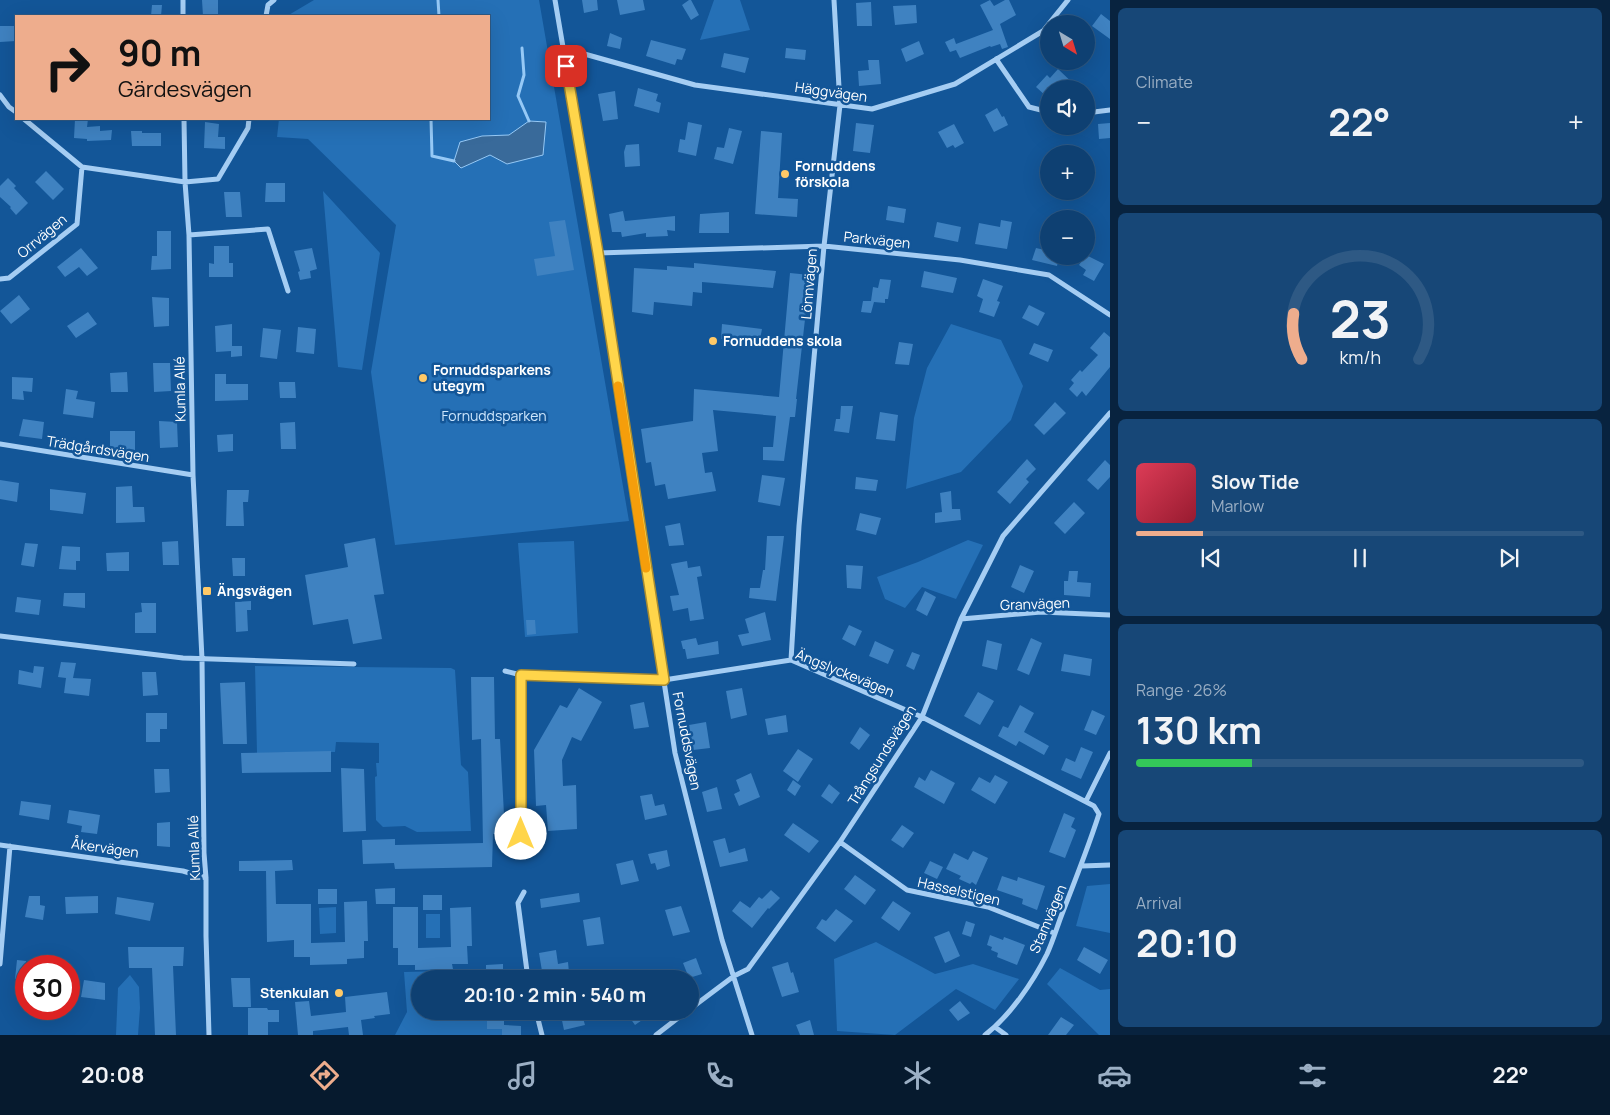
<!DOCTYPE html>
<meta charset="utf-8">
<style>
:root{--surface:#0e4072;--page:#174777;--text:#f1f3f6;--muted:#9bafc4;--line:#2e5984;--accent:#eead8d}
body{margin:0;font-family:Manrope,sans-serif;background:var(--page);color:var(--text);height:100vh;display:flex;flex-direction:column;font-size:19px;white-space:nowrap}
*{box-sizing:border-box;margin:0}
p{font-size:16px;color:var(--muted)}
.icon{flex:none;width:28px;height:28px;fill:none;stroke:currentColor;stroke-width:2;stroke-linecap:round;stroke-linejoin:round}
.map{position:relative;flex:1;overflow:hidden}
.details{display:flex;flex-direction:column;gap:8px;padding:8px;background:#08233f;width:500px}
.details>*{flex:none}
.guide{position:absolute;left:15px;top:15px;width:475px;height:105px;border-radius:0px;box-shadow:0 5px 20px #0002,0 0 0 1px var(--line);background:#eead8d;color:#111;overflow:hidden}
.needle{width:32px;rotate:142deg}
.buttons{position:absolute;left:1040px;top:15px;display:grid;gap:10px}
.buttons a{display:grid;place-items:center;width:55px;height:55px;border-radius:50%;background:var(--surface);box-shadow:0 5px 20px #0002,0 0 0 1px var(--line);font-size:25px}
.speed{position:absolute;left:15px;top:955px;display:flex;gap:10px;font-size:25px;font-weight:700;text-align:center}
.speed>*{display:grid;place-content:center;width:65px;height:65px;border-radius:50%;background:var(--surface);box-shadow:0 5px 20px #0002,0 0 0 1px var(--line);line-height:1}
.speed .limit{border:8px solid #d22;background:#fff;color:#111}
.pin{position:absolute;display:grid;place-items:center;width:42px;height:42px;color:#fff;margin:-21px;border-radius:10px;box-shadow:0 2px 8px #0006}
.me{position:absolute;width:55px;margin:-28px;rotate:0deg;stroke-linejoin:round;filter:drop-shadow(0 0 4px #0008)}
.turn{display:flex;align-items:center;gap:18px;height:105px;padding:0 20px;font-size:22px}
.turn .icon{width:65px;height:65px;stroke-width:2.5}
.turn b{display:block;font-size:35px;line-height:42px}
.big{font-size:38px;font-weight:700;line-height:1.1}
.details .widget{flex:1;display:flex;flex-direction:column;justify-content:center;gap:8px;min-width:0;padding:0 18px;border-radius:8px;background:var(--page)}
.details .dial{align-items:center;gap:0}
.dial svg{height:130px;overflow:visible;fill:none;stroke:var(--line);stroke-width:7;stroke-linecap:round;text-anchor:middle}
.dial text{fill:var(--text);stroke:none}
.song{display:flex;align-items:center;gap:15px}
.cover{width:60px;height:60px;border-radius:8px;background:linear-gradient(135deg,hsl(350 70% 55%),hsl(350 70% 35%))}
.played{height:5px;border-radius:2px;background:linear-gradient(90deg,var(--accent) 15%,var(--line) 15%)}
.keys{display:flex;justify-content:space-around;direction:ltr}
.heat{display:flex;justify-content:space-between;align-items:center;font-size:28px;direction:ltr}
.charge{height:8px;border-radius:4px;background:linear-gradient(90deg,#34c759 26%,var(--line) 0)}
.trip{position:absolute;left:411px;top:970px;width:288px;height:50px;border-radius:25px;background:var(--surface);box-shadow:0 5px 20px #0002,0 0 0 1px var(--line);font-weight:700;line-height:50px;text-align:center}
.tabs{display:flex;height:80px;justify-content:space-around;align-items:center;background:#061a2e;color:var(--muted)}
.tabs .icon{width:35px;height:35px}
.tabs .selected{color:var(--accent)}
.tabs b{font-size:22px;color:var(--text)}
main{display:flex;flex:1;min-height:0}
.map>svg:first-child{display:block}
.green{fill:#2570b6}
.water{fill:#396a9a;stroke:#96c9f6}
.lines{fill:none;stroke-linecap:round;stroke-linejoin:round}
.stream{stroke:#96c9f6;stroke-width:3}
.building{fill:#3f82c1}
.minor{stroke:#a5cdf3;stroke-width:5}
.route-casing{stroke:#a68a30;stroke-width:12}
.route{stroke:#ffd54a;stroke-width:9}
.slow{stroke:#f59e0b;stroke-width:9}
.poi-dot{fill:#ffc967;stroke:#135698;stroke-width:2}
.labels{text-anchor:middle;stroke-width:5;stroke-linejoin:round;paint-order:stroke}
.street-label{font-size:14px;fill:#fff;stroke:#135698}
.poi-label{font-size:14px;font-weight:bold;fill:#fff;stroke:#135698;text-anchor:start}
.park-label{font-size:14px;fill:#cde6fd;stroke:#135698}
</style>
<main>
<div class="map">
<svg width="1110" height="1035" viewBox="0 0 1110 1035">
<rect width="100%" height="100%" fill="#135698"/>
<!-- green -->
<path class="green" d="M314 0H539L629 521 395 545 371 372 396 225 308 139 277 137 279 119H489V16H287Z
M714 0H740L750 30 700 40Z
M323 191 380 253 362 370 338 367Z
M951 324 1001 340 1023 386 1011 420 961 472 906 489 914 418 927 368Z
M968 540 983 545 956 599 922 587 905 608 885 599 877 577 918 562Z
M574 541 578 633 525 637 518 543Z
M255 666 451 668 455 670 461 765 468 772 471 831 417 832 405 826 383 827 376 820 375 777 377 776 376 763H379V743L336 742 335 752 257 753Z
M1110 884V933L1076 926 1087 886Z
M336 907V933L320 934 319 908Z
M426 914H440V938H426Z
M876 942 935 974 973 964 1019 979 995 1010 956 989 895 1035 837 1031 834 959Z
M1060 968 1100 990 1110 989V1035H1099L1047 984Z
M486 970V979H420V1011H487V1028L502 1029V1035H395L407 1012 404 972Z
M130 975 139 987 140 1008 138 1035H116L118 988Z"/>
<!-- water -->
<path class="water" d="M529 121 546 122 543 155 507 164 490 155 461 168 454 161 460 142 482 136 509 135Z"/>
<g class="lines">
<!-- stream -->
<path class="stream" d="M438 0 439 16
M522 48 524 75 518 96 529 121
M431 119 432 156 454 161"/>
</g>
<!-- building -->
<path class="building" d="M202 0H218V16H203Z
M582 0H597L598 10 584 13Z
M617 0H643L645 10 620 15Z
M689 0H691L699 15 691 20 682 5Z
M990 0 994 6 1005 0H1009L1016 15 1000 24 1008 47 1002 49 1000 44 991 47 990 46 960 58 956 50 950 52 945 42 954 38 956 44 993 30 980 5Z
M871 2 872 26H857L856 3Z
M152 5H162L161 16H151Z
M916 5 917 23 895 25 893 6Z
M1101 14 1110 21V39L1092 26Z
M0 26H15L16 41 0 42Z
M610 33 622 38 620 49 607 46Z
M651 40 686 49 682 60 677 59 675 65 646 56Z
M919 41 924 54 906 62 901 49Z
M786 48 806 50 805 60 785 58Z
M724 53 749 58 745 73 721 67Z
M868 60H879L881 84 859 86 858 71 869 70Z
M1058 69 1079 89H1049V93L1046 96 1036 87 1047 75 1050 78Z
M638 88 658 94 656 101 661 103 659 113 634 106Z
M615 91 618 119 603 121 598 94Z
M997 108 1002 117 1004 116 1008 125 994 132 985 115Z
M75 119H88L87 127 100 126V131L112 130 111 140 87 141V139L74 138Z
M205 122 219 124 218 137H225V149L204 148Z
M688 122 702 125 696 156 678 152 680 139 685 140Z
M856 123 874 125 870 153 853 151Z
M1110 123V138L1099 139 1098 124Z
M954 124 964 143 955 148 953 145 947 148 938 132Z
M729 128 742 131 733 164 714 159 717 147 724 148Z
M131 131H142V133H161V146H132Z
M761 131 782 133 778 198 798 199 797 217 755 214Z
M639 144 640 166 625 167 624 152 626 145Z
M46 171 64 189 53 200 35 182Z
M8 178 16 186 14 188 28 203 16 215 10 208 11 207 0 197V186Z
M266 183H285V202H265Z
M224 192H240L242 217H226Z
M888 206 906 209 904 223 886 220Z
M623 211 625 221 675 216V231L667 230 668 236 646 237V233L622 237 621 232H612L609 214Z
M729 212V233H699L700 214Z
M565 220 574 270 537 276 534 259 555 256 549 222Z
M1001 220 1012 222 1007 249 975 244 979 223 1000 227Z
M937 222 961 227 958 242 934 237Z
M157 231H171V269L151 270 152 256H157Z
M214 246H229V263H233V277H209V263L214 264Z
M81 248 98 268 87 276 79 267 65 277 57 267Z
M312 248 317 269 310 271 311 278 300 280 298 272 300 271 294 251Z
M1036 248 1049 251V256H1059L1057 266 1032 260Z
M1086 255 1104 264 1094 281 1083 275 1086 270 1079 265Z
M694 263 776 271 773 288 702 282V293L693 292 692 306 654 302 653 315 632 312 634 268 667 270V266L694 268Z
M924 271 957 278 953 293 921 287Z
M790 273 810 275 796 399H797L795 417H790L784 461 763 460V447H773L776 416 713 410 718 451 702 453 705 473 712 472 716 491 668 499 665 484 655 486 651 462 646 463 641 429 693 421 694 389 779 397Z
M880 279 891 280 888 299H885V303L874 302 871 313 861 312 863 301H871L873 287 878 288Z
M983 279 1003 286 997 301 1000 302 994 317 979 312 983 299 977 296Z
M19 295 30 309 11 324 0 311Z
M152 297 169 298V326L154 327Z
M1029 305 1045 313 1038 326 1022 318Z
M88 312 97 324 76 338 67 326Z
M232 324V346H242V356L231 357V351L216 352 215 326Z
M722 324 762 329 759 344 747 342 746 345 733 344V341L721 339Z
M298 327 316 329 314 354 296 352Z
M263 328 281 330 277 359 260 357Z
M1104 332 1110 337V367L1086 396 1082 391 1077 397 1069 389 1074 383 1071 380 1080 370 1082 372 1098 355 1090 348Z
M899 342 913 344 909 365 895 364Z
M1034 343 1053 350 1048 362 1029 354Z
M153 363H170L171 391 154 392Z
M127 372 128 392H111L110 373Z
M215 374H226V384H248V400L215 401Z
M12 377 33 378 32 392 23 391 24 400 12 399Z
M279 382H295L296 398H280Z
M66 389 78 391 76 399 95 402 93 418 63 414Z
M1055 402 1066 413 1044 435 1034 425Z
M841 406H853L849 433 834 431 836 419H840Z
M880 412 898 415 895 441 876 439Z
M23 419 44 422 42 439 19 436Z
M159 421 177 422 178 447 160 448Z
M295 422 296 449H281L280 423Z
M110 431H135V450L110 451Z
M233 434V451L218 452 217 435Z
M1027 459 1036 469 1026 479 1029 482 1010 504 997 492Z
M1105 460 1110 465V477L1098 490 1087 480Z
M762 475 785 478 780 506 758 502Z
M856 477 878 480 876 491 855 489Z
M0 480 19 483 17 502 0 499Z
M132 486 133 507H144L145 522 116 523V487Z
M50 489 86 493 83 514 50 510Z
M227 490H249L248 502H243L244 526H226Z
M951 491 952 509H960L961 520 935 523V513L942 512 940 493Z
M1074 502 1085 513 1065 534 1054 523Z
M860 513 881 518 876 535 856 530Z
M680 523 684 545 669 546 665 526Z
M767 536H784L776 601 749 598 750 588H760L763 570H765Z
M375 538 384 594 374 595 382 639 353 644 348 619 313 625 305 575 348 567 344 544Z
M178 541 179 565H163L162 542Z
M25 543 38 544 34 567 21 565Z
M62 546 80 547V561H76V570L59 569Z
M129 552V571H107L106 553Z
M232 558H245V576H233Z
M687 561 688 568 700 566 702 576 697 577 704 619 690 621 688 608 673 611 670 596 679 595 671 564Z
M846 565 863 566 861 589 847 588Z
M1020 565 1034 571 1024 593 1011 587Z
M1069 571H1078L1077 582 1091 583 1090 597 1064 595V581H1068Z
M925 591 936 597 927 616 916 610Z
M64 593H85V608L63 606Z
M17 597 41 600 39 615 15 612Z
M251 601V610H247L248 631 236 632 235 602Z
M141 603H156V633H135V613L142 612Z
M765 612 771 640 742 646 738 635 749 633 745 619Z
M526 620H535L536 634 527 635Z
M849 625 862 631 855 646 842 639Z
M696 638 698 645 718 641 719 654 687 659 685 649H683L681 641Z
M1031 638 1042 643 1029 675 1017 670Z
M987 640 1002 644 997 670 982 666Z
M875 641 894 650 888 664 869 656Z
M912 652 920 655 914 670 906 666Z
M1064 654 1092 659 1090 676 1061 671Z
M61 662 76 663 73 678 91 679 89 696 64 693 66 678 58 677Z
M34 666 44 667 41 688 18 684 19 670 33 673Z
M142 672H156L158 695 143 696Z
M471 677H494L495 739H500L505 833 493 834 492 867 395 869 394 863 363 864 362 840 395 839V845L483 843 481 739 472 740Z
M245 682 247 744H223L220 683Z
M579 688 602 702 581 741 572 737 562 760 563 786 576 785 577 829 548 831 546 805 536 806 534 750 560 705 567 708Z
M742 688 747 715 731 719 726 691Z
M978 692 994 701 980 725 964 716Z
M644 702 649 727 634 729 630 705Z
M1020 705 1034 713 1024 732 1049 746 1044 755 1019 741 1016 746 998 736 1003 726 1008 728Z
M1092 710 1105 716 1096 735 1084 730Z
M146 713H167V729H160V742H146Z
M786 715 788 732 768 735 765 719Z
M706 722 710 748 693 750 689 725Z
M860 727 870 735 859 750 850 743Z
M1081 747 1093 752 1081 779 1061 770 1066 758 1075 762Z
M798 749 813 759 798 782 783 771Z
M331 751V772L242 773 241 753Z
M341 768 364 769 366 831 343 832Z
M154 769H169L170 792 155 793Z
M931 770 955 783 944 804 914 787 919 777 925 781Z
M751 773 760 797 739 806 734 794 740 791 736 780Z
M995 775 1008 782 995 804 971 790 979 777 990 783Z
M793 780 801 786 795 796 787 790Z
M829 784 840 793 832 804 821 796Z
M717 787 722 809 707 812 702 792Z
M652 794 655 806 664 804 667 815 645 820 640 796Z
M21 801 51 805 49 820 19 815Z
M69 810 100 815 97 834 81 832 82 826 67 823Z
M1064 813 1075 818 1071 827 1076 830 1065 858 1049 852Z
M170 822V847L157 846V823Z
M793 823 819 841 809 853 784 835Z
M902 825 914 833 903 848 891 840Z
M725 838 729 853 745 848 748 861 720 867 713 841Z
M667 850 670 866 657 870 655 863 651 864 648 854Z
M973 851 988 858 976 885 972 882 970 884 959 879 961 876 946 869 954 853 968 860Z
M292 860 293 870 275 871 276 904H311V943L345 942 344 902 367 901 368 941H364V958L347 959V964L310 965V957H294V940L267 942 266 871H239V861Z
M633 860 639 881 621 885 616 864Z
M930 861 943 867 937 879 924 873Z
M855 875 876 890 865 905 844 889Z
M1002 876 1017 881 1018 877 1045 886 1037 910 1022 904 1023 899 997 890Z
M395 888V904H376L375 889Z
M318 889H337V904H318Z
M771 890 780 898 769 909 768 908 752 928 732 911 740 901 750 908 759 897 762 899Z
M579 893 580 902 541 908 540 899Z
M423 895H442V910H423Z
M29 896H40V905L45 906 43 920 25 917Z
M98 896V913L66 914 65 897Z
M117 897 154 903 150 921 115 914Z
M893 901 911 913 899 931 881 918Z
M681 906 690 932 673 936 665 910Z
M393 907H418V948L451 947 450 908 471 907 472 946H467L468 964H452L453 969 415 970V965H398V948H393Z
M836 909 853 921 835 942 816 928 822 919 826 921Z
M600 917 604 944 587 946 583 920Z
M966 921 975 924 971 937 962 934Z
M949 931 960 956 945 963 934 937Z
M990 935 1003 940 1004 937 1025 945 1017 965 997 957 998 953 991 950 992 947 987 945Z
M128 947H184L183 966H173L176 1035H155L152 968H129Z
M1084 947 1108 960 1100 974 1077 960Z
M556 950 558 964 568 962 569 973 543 977 539 953Z
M696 958 702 974 689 978 683 963Z
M17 960 26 961V980L15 979Z
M788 962 791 973 793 972 799 992 782 997 772 967Z
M503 964V979H486V965Z
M231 978H250L251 1007H233Z
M84 980 105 983V1000L81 997Z
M387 992 390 1014 374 1016 375 1018 361 1020 363 1035H349L348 1027 313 1031V1035H298L295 1002 309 1001 311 1016 346 1012 345 997Z
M960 1001 970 1013 958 1021 949 1010Z
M248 1008H267L268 1010H279V1022H268V1035H248Z
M487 1011H504V1025L521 1026V1035H502V1029H487Z
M560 1011H581L585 1025 564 1030Z
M625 1011H655L635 1025Z
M1061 1017 1074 1025 1066 1035H1048Z
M810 1020 814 1035H800L796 1025Z"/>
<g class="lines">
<!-- minor -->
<path class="minor" d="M183 0V16
M555 0 598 253 675 753 722 940 752 1035
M266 16 268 5 274 0
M563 48 695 85 872 109 955 84 1043 31 1068 0
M996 59 1029 107 1049 112
M0 95 9 107 16 112
M1086 113 1110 110
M24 119 82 167 185 182 218 179 248 128 249 119
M184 119 185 182 189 235 193 475 202 659 204 853 206 878V936L209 1035
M189 235 268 229 288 291
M598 253 824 246 960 260 1049 275 1110 315
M0 279 9 278 77 224 82 167
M0 444 193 475
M961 619 1041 612 1110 615
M0 636 183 658 354 664
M791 660 799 526 824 246 840 105 834 0
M505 671 521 675 664 680 791 660 922 717 1094 806 1099 814C1088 848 1075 881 1062 914 1057 927 1053 941 1047 954 1033 982 1010 1016 985 1035
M521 675V834
M1086 801 1110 753
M840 842 907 890 988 907 1054 933
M0 845 183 871 206 878
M1082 866 1110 865
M524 892 518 903 528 979
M0 964 10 846
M690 1009 734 976 748 969 840 842 922 717 961 619 1003 536 1110 413
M536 1011 542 1035
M995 1027 1006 1035
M656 1035 687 1011"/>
</g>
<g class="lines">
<!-- route casing -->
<g class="route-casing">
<path id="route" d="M521 834V675L664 680 598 253 566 66"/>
</g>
<!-- route -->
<use href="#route" class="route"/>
<!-- slow -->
<path class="slow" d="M618 386 646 568"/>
</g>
<!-- markers -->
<g class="poi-dot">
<circle cx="785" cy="174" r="5"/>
<circle cx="713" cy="341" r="5"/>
<circle cx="423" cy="378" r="5"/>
<rect x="202" y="586" width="10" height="10" rx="2.5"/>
<circle cx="339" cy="993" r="5"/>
</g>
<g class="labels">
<!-- street labels -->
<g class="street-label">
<text transform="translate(831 92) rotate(8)" y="5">Häggvägen</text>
<text transform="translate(42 236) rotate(-40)" y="5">Orrvägen</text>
<text transform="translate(877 240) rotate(6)" y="5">Parkvägen</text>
<text transform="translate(809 284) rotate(-85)" y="5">Lönnvägen</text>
<text transform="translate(180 389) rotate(-91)" y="5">Kumla Allé</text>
<text transform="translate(98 449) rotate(9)" y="5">Trädgårdsvägen</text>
<text transform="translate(1035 604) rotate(-2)" y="5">Granvägen</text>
<text transform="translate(845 673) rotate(22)" y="5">Ängslyckevägen</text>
<text transform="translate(687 741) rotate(79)" y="5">Fornuddsvägen</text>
<text transform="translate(882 755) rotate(-58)" y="5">Trångsundsvägen</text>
<text transform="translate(105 848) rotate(8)" y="5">Åkervägen</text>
<text transform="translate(194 848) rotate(-92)" y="5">Kumla Allé</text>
<text transform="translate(959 891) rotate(13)" y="5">Hasselstigen</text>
<text transform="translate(1048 919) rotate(-67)" y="5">Stamvägen</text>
</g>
<!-- poi labels -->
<g class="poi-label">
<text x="795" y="171">Fornuddens<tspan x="795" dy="16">förskola</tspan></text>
<text x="723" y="346">Fornuddens skola</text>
<text x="433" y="375">Fornuddsparkens<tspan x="433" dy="16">utegym</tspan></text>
<text x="217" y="596">Ängsvägen</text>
<text x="329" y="998" text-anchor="end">Stenkulan</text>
</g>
<!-- park labels -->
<g class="park-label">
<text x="494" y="421">Fornuddsparken</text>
</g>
</g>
</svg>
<div class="buttons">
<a><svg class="needle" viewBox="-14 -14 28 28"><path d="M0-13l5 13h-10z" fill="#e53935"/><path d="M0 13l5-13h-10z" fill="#9bafc4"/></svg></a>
<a><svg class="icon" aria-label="sound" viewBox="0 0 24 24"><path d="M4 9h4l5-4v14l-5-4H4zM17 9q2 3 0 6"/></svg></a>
<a>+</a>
<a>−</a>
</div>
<div class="speed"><div class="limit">30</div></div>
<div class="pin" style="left:566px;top:66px;background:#d93025"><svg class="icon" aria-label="arrive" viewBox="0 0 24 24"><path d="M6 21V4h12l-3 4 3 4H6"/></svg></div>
<svg class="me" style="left:521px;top:834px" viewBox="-20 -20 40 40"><circle r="19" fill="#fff"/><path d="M0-13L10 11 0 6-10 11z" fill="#ffd54a"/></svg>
<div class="trip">20:10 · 2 min · 540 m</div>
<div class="guide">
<div class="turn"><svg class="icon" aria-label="right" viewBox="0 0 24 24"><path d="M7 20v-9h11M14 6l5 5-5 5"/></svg><div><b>90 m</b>Gärdesvägen</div></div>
</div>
</div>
<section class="details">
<div class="widget"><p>Climate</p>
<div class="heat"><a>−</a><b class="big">22°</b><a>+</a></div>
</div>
<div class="widget dial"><svg viewBox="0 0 100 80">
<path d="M14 69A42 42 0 1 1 86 69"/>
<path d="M14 69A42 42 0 0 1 9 41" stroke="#eead8d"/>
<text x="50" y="56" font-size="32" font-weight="700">23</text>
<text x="50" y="72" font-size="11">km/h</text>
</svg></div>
<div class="widget">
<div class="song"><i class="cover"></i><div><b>Slow Tide</b><p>Marlow</p></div></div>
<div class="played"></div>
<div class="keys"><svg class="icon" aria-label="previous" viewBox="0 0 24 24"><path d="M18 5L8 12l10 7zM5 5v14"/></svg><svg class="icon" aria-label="pause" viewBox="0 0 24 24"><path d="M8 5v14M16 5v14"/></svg><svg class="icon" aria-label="next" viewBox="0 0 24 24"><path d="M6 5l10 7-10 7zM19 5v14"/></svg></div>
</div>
<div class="widget"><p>Range · 26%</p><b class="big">130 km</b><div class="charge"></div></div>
<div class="widget"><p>Arrival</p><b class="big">20:10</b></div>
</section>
</main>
<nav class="tabs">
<b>20:08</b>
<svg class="icon selected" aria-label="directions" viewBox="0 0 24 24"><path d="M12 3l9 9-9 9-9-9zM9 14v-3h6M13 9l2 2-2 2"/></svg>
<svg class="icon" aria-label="music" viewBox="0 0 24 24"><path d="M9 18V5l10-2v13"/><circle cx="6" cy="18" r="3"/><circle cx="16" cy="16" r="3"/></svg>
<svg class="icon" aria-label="phone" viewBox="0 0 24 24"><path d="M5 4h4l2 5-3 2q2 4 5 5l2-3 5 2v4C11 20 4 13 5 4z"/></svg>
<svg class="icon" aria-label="climate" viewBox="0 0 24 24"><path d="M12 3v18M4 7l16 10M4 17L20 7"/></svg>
<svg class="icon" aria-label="car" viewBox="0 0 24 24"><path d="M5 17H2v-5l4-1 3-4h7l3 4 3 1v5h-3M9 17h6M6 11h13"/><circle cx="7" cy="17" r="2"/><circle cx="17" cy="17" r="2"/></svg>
<svg class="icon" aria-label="filters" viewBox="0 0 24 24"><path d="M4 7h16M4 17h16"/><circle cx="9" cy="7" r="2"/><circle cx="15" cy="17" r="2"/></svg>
<b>22°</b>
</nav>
